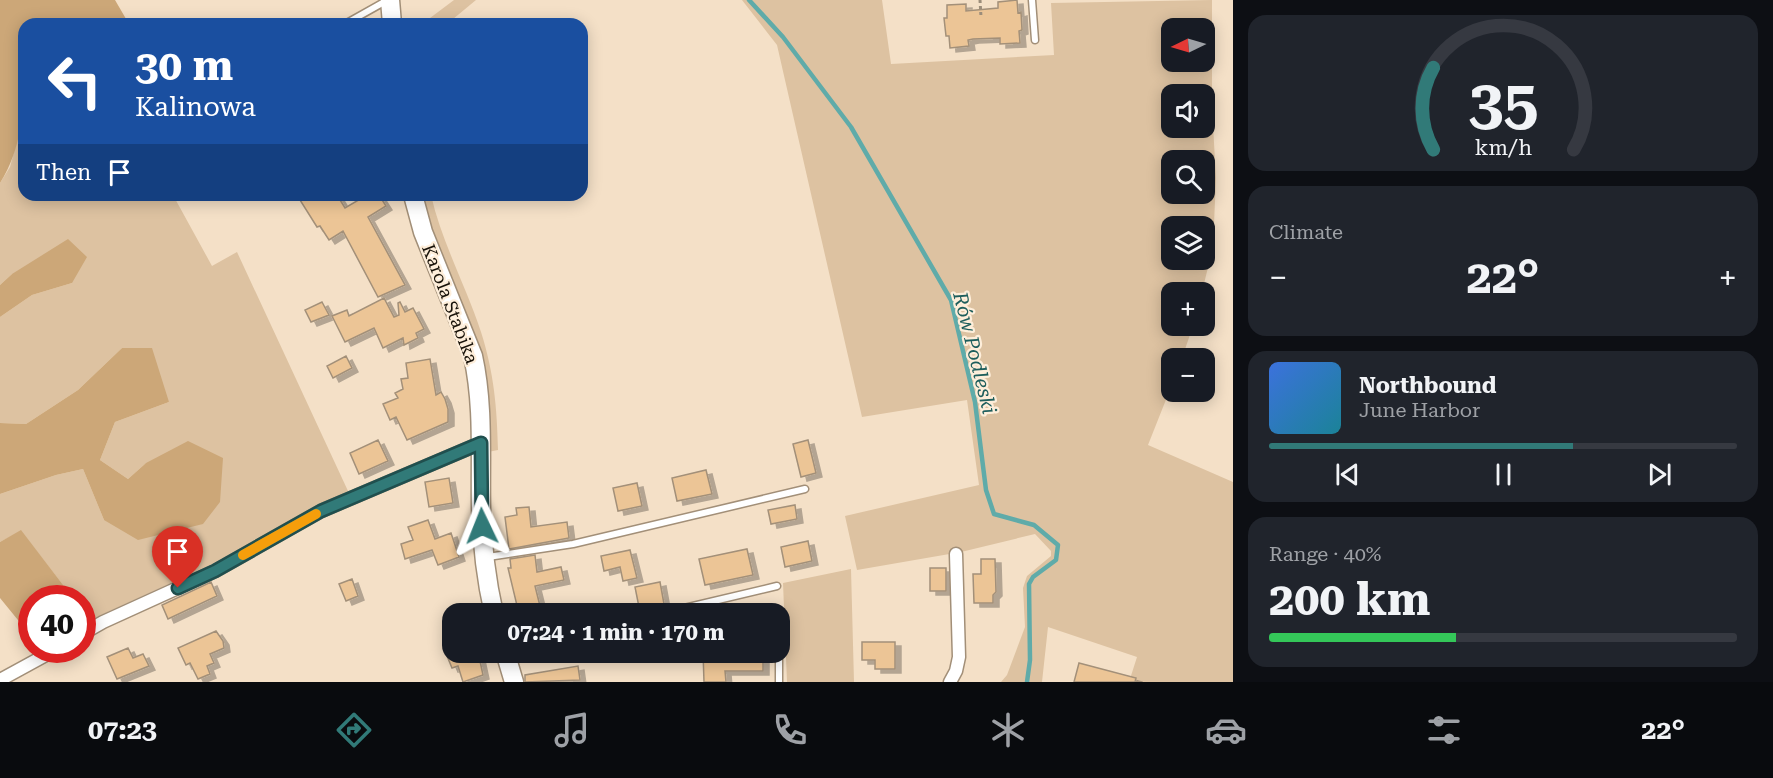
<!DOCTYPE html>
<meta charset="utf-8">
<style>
:root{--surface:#171b24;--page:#20242c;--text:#f1f3f6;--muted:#9ea1a6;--line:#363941;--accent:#317a78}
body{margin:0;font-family:"Roboto Serif",serif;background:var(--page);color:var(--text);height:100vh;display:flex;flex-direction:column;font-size:22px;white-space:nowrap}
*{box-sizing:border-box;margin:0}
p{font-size:20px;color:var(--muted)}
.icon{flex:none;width:33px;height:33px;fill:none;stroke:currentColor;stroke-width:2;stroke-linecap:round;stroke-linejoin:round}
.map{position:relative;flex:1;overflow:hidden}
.panel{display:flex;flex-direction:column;gap:15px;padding:15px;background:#0d0f14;width:540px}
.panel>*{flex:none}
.guide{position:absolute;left:18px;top:18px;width:570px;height:183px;border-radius:18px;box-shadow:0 3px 15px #0003;background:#1a4fa0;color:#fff;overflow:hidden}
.needle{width:39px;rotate:265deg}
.buttons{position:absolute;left:1161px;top:18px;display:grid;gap:12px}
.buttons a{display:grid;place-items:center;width:54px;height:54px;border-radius:12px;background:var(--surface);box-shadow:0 3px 15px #0003;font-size:30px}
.speed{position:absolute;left:18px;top:585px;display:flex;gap:12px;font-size:30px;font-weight:700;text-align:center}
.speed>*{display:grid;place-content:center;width:78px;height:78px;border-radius:50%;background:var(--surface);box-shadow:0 3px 15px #0003;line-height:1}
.speed .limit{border:9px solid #d22;background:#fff;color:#111}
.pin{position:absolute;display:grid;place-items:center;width:51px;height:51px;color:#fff;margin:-62px -26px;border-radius:50% 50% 50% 0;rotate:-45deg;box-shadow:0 0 6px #0007}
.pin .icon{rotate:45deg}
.me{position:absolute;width:66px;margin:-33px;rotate:358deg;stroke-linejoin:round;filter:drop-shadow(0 0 4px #0008)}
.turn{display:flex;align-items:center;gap:21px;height:126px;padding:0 18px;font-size:27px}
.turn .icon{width:78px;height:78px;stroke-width:2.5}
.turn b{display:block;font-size:42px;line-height:51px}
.then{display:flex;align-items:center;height:57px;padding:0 18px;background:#0003;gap:12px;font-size:22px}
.big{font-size:45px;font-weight:700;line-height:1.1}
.panel .widget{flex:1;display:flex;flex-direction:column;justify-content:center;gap:9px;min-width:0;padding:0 21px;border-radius:18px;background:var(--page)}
.panel .dial{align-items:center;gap:0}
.dial svg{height:156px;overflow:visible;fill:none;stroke:var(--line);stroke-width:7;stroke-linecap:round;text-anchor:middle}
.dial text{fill:var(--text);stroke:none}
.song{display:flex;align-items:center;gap:18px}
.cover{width:72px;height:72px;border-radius:9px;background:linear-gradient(135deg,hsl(220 70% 55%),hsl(190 70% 35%))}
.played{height:6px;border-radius:3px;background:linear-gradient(90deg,var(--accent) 65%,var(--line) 65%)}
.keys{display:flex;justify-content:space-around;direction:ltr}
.heat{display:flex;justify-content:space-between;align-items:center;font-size:33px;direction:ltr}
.charge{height:9px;border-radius:4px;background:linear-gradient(90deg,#34c759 40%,var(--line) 0)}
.trip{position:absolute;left:442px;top:603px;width:348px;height:60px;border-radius:18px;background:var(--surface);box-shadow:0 3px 15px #0003;font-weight:700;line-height:60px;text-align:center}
.tabs{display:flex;height:96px;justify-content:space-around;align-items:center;background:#090b0e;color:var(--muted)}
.tabs .icon{width:42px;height:42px}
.tabs .current{color:var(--accent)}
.tabs b{font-size:27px;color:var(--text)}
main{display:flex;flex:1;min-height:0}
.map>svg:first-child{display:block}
.green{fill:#ddc2a1;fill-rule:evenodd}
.forest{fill:#cca778}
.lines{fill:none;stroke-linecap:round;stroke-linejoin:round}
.stream{stroke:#5faba9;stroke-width:4.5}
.building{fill:#ecc596;stroke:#a39079;stroke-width:1.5;filter:url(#shadow)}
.lane-casing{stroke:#a28f78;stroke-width:9}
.street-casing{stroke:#a28f78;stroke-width:15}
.secondary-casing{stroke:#a28f78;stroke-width:21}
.path{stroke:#9b8d7a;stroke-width:3;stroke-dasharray:3 3;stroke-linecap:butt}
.lane{stroke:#fff;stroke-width:6}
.street{stroke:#fff;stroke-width:12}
.secondary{stroke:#fff;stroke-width:18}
.route-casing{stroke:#204f4e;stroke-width:15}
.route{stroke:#317a78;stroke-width:10}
.slow{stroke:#f59e0b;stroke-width:10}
.labels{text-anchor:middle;stroke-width:4.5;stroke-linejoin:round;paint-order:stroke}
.street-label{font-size:18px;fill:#171108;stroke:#feeeda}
.water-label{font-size:20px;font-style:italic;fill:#1e5e5c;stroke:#feeeda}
</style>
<main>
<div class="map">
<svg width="1233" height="682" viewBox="0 0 1233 682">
<defs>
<filter id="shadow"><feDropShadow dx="6" dy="4" stdDeviation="0" flood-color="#0004"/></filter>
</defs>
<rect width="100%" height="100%" fill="#f4e0c7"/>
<!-- green -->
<path class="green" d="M454 0H476L447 24H422Z
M742 0H882L891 64 1054 55 1051 3 1212 0V107L1216 178 1213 247 1202 292H1172V326H1193L1182 358H1172L1171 387 1148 445 1233 482V682H1129L1137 657 1048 627 1042 682H1001L1007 675 1025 627 1023 588 1027 576 1051 556V551L1035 534 961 552 857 570 845 516 979 485 967 400 862 417 777 45ZM1172 28H1204V62H1172ZM1172 94H1204V128H1172ZM1172 160H1204V194H1172ZM1172 226H1204V260H1172Z
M24 114V195H173L212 266 237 252 348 491 208 566 90 620 83 610 82 598H73L21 531 0 542V494L56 475 83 469 104 520 146 463 128 479 100 460 115 422 169 402 122 348 78 390 26 424 0 423V317L32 295 72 283 12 274 0 285V183L10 167Z
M422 195H431C442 243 466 286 481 332 494 373 497 407 498 450L488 452V415L435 246Z
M851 569 854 682H787L783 583Z"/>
<!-- forest -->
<path class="forest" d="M0 0H115L129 24H24C24 77 30 136 0 183Z
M68 239 87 257 72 283 32 295 0 317V285L12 274Z
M122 348H152L169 402 115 422 100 460 128 479 146 463 188 441 223 458 220 502 203 524 138 540 104 520 83 469 56 475 0 494V423L26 424 78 390Z
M21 530 73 598H32L31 636 0 598V542Z"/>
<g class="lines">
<!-- stream -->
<path class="stream" d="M749 0 783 37 851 127 951 300 975 402 986 490 994 514 1034 525 1058 545 1056 560 1033 577 1029 584 1030 660 1027 682"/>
</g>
<!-- building -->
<path class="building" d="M1017 0 1018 13 1021 12 1022 30 1019 31 1020 43 1000 44V38L973 39 968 40 969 46 950 48 949 36H946L944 18H947V5L966 4V11L998 8V2Z
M308 195H337L345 208 367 195H379L386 206 368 217 405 285 378 297 343 231 329 240 320 226 317 227 300 200Z
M384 298 394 317 399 315 398 303 400 302 405 312 413 308 424 329 416 333 418 338 404 345 403 338 383 348 374 328 345 342 332 316 347 310 349 316Z
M322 302 329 315 311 322 305 310Z
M346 356 352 368 333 378 327 366Z
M430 359 436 395 441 392 445 399 448 409V422L407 440 396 417 390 420 383 404 398 398 395 393 403 389 401 379 408 378 406 363Z
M378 440 388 461 359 474 350 453Z
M808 440 816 473 801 477 793 444Z
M706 470 712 494 677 501 672 478Z
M449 478 453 503 429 507 425 482Z
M637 483 642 506 618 511 613 488Z
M795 505 797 519 771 524 768 510Z
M529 507 531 527 567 522 569 538 509 549 505 517 517 515 516 508Z
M428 520 435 539 451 533 459 557 438 565 432 550 405 559 401 544 413 540 408 527Z
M808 541 812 561 785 567 781 547Z
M747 549 753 575 705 585 699 559Z
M630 550 637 578 623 581 620 567 604 571 601 556Z
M535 555 537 572 561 567 564 580 535 586 542 614H519L508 568H511L510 559Z
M981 559H995L996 592 993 595V603H974L973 574H981Z
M930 568H946V591H930Z
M352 579 358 596 346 601 339 584Z
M211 582 217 596 168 619 162 605Z
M660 582 664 604 644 608V606L639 607 635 587Z
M216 631 223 641 224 648 210 654 214 663 207 666 210 674 198 679 190 663 186 665 178 648Z
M862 642H895V669H875V660H862Z
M128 648 133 658 143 654 149 666 117 679 107 657Z
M459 652H478L483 675 463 682 458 666 452 668 447 656Z
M703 652H760V657H763V671H725L726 682H704Z
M1079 663 1136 678 1135 682H1074Z
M578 666 580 680 525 682V675Z"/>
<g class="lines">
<!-- lane casing -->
<g class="lane-casing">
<path id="lane" d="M1032 0 1035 40
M345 24 386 1
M488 557 573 544 805 489
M659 614 777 586
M779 652V682"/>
</g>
<!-- street casing -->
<g class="street-casing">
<path id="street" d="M82 634 103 622 215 571 321 511 481 443
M0 680 55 650
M950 682 956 671 959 657 956 554"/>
</g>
<!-- secondary casing -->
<g class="secondary-casing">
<path id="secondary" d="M390 0 392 24
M413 195 423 232 473 356C484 406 480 457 481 508 482 544 486 579 494 614
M505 652 514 682"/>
</g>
<!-- path -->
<path class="path" d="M980 0 981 17"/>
<!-- lane -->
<use href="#lane" class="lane"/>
<!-- street -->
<use href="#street" class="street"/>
<!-- secondary -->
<use href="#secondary" class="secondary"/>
</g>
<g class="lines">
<!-- route casing -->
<g class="route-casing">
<path id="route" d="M178 588 215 571 321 511 481 443 482 526"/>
</g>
<!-- route -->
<use href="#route" class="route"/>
<!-- slow -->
<path class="slow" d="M243 555 316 514"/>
</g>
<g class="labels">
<!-- street labels -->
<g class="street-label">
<text transform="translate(450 304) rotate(69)" y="6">Karola Stabika</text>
</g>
<!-- water labels -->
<g class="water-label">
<text transform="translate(975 353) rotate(76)" y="7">Rów Podleski</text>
</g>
</g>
</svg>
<div class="buttons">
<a><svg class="needle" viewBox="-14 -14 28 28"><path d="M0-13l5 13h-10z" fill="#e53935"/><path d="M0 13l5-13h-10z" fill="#9ea1a6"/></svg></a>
<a><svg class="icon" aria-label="sound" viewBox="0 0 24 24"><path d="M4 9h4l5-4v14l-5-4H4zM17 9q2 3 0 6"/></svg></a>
<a><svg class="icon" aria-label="search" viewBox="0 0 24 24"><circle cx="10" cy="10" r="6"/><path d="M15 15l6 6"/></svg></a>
<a><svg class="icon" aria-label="layers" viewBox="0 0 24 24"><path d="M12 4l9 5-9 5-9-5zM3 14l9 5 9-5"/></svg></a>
<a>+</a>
<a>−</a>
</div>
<div class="speed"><div class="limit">40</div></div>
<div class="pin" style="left:178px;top:588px;background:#d93025"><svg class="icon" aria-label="arrive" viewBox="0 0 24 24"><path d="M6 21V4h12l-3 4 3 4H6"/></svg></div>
<svg class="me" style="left:482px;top:526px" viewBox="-20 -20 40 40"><path d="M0-17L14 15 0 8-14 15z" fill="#317a78" stroke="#fff" stroke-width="4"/></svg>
<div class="trip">07:24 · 1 min · 170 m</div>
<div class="guide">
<div class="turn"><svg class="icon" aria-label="left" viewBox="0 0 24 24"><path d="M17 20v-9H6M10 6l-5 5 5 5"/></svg><div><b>30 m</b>Kalinowa</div></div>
<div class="then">Then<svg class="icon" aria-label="arrive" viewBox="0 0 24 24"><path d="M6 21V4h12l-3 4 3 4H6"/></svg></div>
</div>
</div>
<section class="panel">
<div class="widget dial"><svg viewBox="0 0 100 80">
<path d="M14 69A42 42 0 1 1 86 69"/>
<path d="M14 69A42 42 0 0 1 14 27" stroke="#317a78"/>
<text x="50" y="56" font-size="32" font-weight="700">35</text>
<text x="50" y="72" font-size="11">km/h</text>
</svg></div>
<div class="widget"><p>Climate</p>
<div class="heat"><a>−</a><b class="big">22°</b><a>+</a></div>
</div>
<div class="widget">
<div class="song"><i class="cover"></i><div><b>Northbound</b><p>June Harbor</p></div></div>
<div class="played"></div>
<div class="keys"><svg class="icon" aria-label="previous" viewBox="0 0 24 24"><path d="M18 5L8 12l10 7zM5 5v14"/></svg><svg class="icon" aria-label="pause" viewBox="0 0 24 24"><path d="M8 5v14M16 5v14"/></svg><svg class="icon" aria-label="next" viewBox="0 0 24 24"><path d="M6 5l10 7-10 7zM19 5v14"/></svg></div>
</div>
<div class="widget"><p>Range · 40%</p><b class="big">200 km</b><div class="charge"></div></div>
</section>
</main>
<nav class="tabs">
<b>07:23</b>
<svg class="icon current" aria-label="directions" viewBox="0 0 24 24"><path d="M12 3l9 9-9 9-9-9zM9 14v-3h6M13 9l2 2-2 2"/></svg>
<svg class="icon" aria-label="music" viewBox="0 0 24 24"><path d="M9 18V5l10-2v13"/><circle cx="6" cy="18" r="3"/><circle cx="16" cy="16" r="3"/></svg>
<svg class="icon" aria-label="phone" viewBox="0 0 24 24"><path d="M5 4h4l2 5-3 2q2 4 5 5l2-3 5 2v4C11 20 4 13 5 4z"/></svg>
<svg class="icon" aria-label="climate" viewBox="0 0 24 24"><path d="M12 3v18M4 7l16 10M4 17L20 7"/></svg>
<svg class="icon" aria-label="car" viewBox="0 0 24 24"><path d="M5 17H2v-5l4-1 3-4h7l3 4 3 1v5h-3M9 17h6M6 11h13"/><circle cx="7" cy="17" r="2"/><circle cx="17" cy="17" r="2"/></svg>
<svg class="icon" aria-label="filters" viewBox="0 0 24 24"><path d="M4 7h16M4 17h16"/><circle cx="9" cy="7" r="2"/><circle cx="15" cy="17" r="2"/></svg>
<b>22°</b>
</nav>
